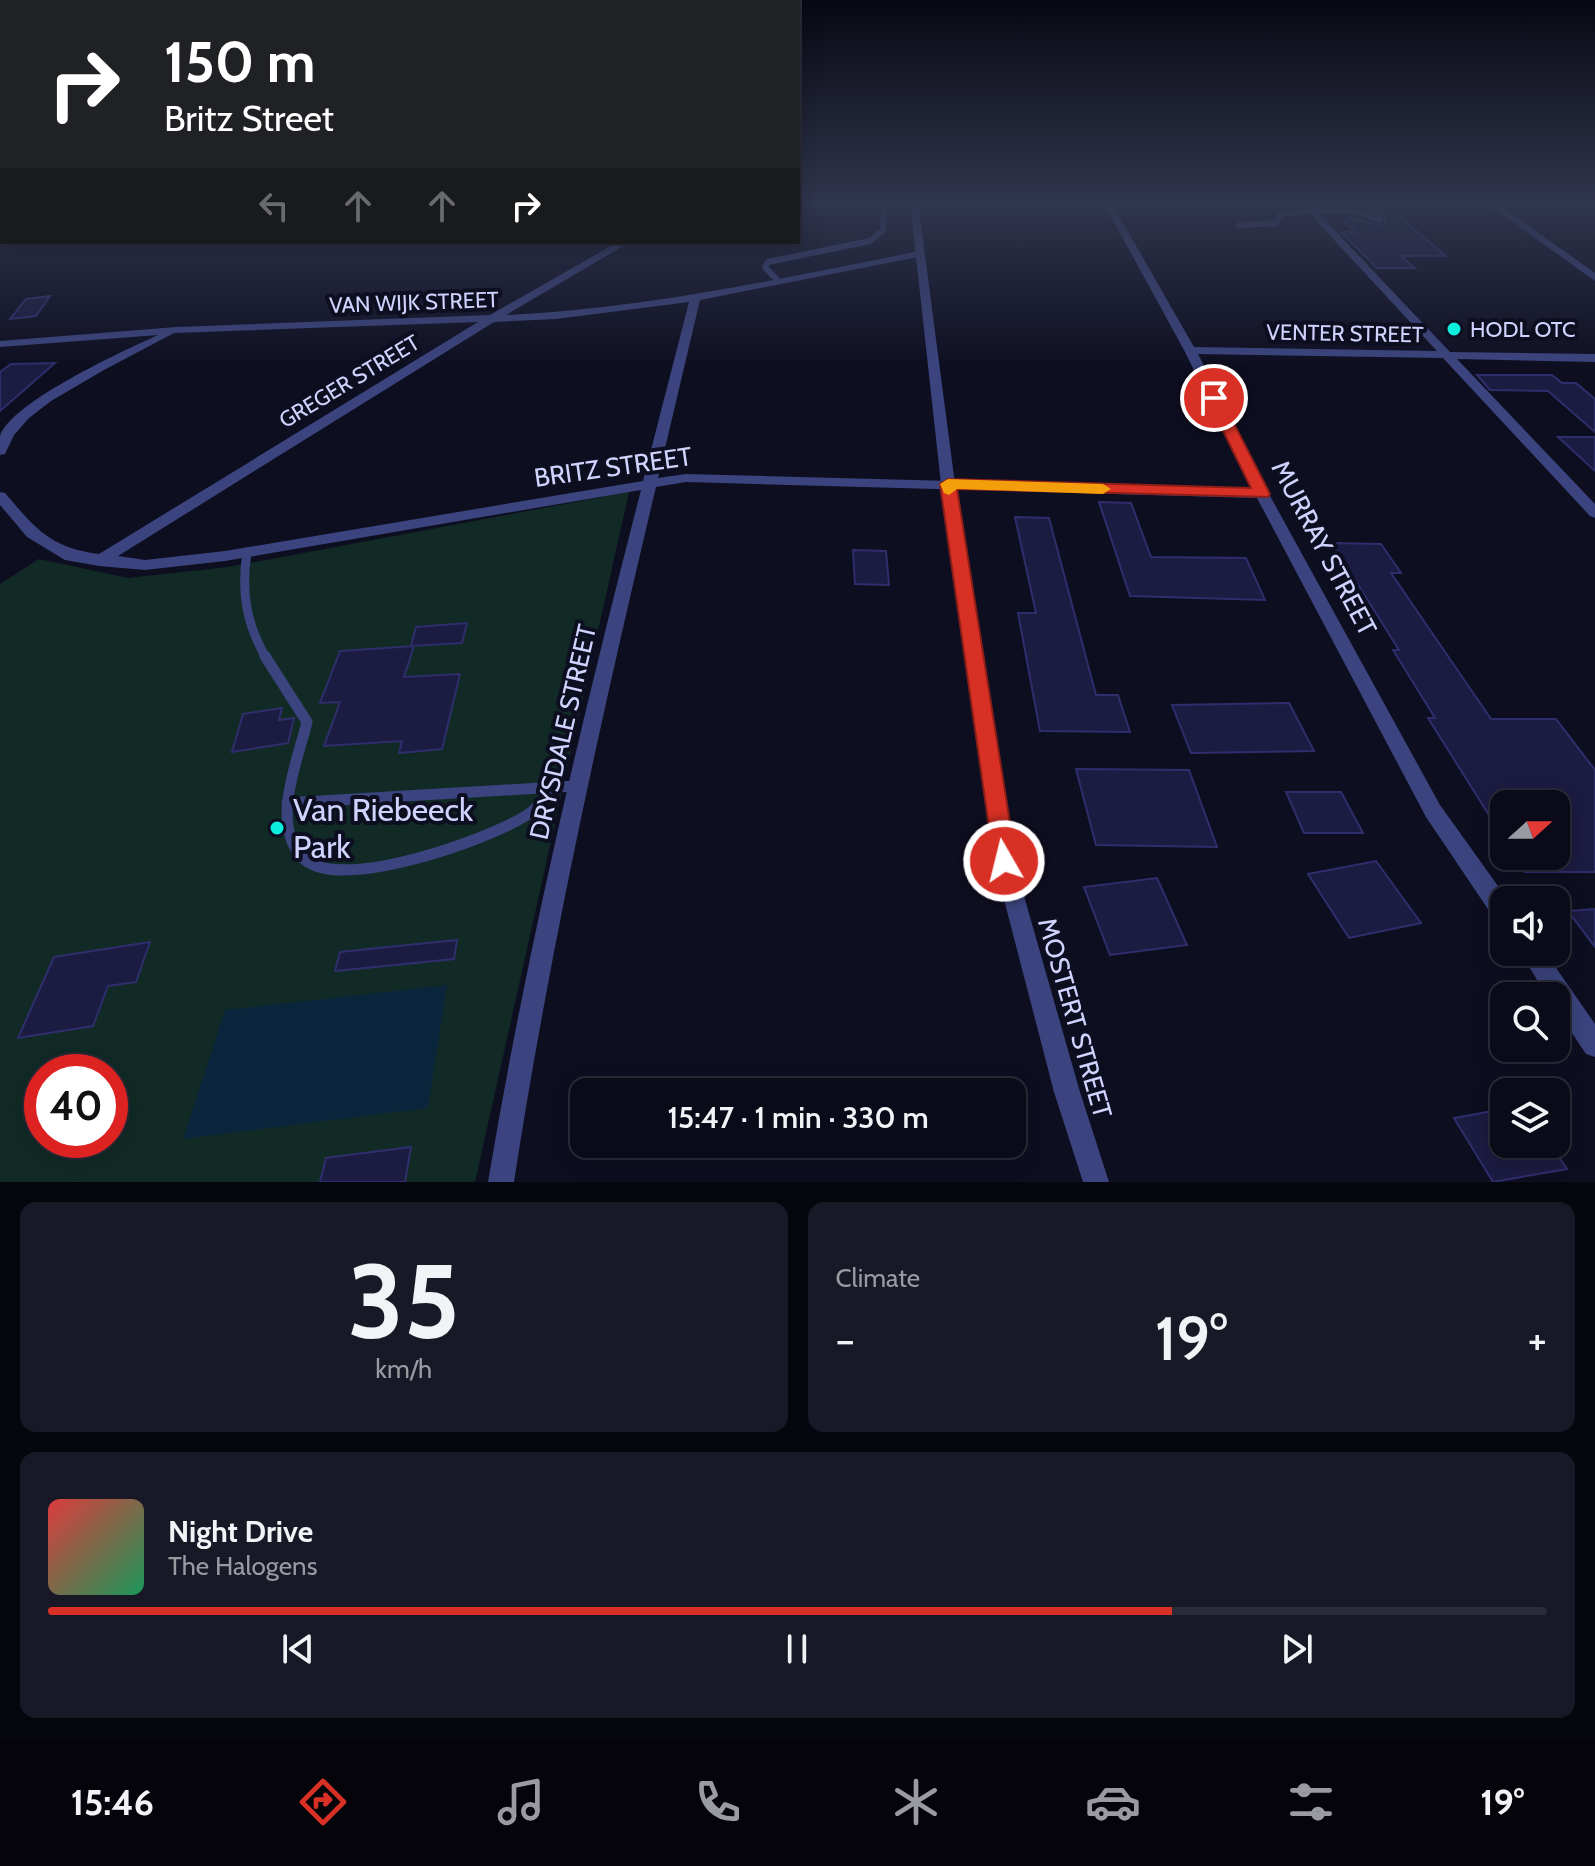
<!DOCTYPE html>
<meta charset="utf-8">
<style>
:root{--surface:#0a0a19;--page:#181826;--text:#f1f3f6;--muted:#999aa2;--line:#2a2b38;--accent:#d93025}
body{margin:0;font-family:Cabin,sans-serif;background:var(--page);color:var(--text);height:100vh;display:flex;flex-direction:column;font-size:30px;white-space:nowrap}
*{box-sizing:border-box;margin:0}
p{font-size:26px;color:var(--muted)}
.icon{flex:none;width:44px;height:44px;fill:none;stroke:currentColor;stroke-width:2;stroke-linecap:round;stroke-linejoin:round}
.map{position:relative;height:1182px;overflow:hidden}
.drawer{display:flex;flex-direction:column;gap:20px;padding:20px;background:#06060e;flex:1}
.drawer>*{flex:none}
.hud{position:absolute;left:0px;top:0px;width:800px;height:244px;box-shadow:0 4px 20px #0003,0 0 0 2px var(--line);background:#202124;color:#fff;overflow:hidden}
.needle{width:52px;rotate:69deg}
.fabs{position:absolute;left:1490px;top:790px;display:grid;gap:16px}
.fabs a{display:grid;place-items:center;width:80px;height:80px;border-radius:16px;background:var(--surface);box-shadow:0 4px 20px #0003,0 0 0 2px var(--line);font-size:40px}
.speed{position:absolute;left:24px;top:1054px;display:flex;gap:16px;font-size:40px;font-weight:700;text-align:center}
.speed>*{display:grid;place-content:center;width:104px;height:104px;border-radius:50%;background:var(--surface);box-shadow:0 4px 20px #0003,0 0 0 2px var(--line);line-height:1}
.speed .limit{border:12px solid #d22;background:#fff;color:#111}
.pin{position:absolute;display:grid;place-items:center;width:68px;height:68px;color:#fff;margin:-34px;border:4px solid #fff;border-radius:50%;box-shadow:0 2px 8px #0007}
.me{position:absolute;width:88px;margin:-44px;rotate:352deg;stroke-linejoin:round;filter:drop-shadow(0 0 6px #0008)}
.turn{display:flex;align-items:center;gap:28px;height:168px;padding:0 32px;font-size:36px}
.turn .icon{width:104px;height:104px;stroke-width:2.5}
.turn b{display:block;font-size:56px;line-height:68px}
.lanes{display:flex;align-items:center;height:76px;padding:0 32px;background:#0003;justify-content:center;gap:40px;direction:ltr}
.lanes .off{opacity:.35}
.big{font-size:60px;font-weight:600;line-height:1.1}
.drawer .card{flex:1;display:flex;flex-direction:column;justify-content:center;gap:12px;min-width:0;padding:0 28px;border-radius:16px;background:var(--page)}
.drawer .dial{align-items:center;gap:0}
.dial b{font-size:104px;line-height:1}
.song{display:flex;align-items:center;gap:24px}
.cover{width:96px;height:96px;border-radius:12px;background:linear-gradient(135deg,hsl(0 70% 55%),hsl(150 70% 35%))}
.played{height:8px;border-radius:4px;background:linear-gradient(90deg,var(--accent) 75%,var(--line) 75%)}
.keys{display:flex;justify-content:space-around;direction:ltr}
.heat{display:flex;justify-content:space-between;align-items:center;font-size:44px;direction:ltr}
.drawer .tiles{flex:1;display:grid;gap:20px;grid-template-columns:1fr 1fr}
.card:last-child{grid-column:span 2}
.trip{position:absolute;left:570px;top:1078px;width:456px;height:80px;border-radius:16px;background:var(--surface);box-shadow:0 4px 20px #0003,0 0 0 2px var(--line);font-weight:600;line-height:80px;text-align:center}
.menu{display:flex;height:128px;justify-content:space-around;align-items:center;background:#04040a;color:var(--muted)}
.menu .icon{width:56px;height:56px}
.menu .active{color:var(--accent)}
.menu b{font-size:36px;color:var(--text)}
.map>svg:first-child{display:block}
.green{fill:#112a25;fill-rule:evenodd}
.water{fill:#0b263c}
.building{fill:#1c1b41;stroke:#2f2e6c;stroke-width:2}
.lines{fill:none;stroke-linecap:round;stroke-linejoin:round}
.service-far2{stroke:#3b447e;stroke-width:6}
.service-far1{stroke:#3b447e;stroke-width:9}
.service{stroke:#3b447e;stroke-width:11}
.minor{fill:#3b447e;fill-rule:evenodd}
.tertiary{fill:#3b447e;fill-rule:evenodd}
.route{fill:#d93025;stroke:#8d1f18;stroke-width:2}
.slow{fill:#f59e0b}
.poi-dot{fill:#0aeedd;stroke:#0e0e21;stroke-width:3}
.labels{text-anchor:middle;stroke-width:8;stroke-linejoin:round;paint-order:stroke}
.far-street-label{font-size:22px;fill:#d0d3fd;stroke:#0e0e21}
.far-poi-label{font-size:22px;fill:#d0d3fd;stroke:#0e0e21;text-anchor:start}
.street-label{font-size:26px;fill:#d0d3fd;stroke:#0e0e21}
.near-poi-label{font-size:32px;fill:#d0d3fd;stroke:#0e0e21;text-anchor:start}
</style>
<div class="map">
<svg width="1595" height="1182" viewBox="0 0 1595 1182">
<rect width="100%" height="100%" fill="#0e0e21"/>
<!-- green -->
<path class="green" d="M629 492 475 1182H0V584L39 559 128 578 228 567ZM42 1072H110V1140H42Z"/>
<!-- water -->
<path class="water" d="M447 985 428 1108 183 1139 225 1010Z"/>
<!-- building -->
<path class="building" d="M1334 202H1382L1446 256H1401L1415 268H1377L1341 232H1356L1343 221 1352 220 1349 217 1380 226 1385 223V217L1370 209Z
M50 296 36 316 10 319 26 299Z
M55 363 0 411V372L11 364Z
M1477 375H1552L1562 383H1576L1595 399V432L1548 391 1490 390Z
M1558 437H1595V471Z
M1099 502 1131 503 1151 557 1246 558 1265 600 1130 596Z
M1015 517 1049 518 1096 695H1118L1130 732 1040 731 1018 613H1036Z
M1332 543 1381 544 1401 573H1391L1491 719H1556L1595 770V872H1525L1514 856H1556V804H1504V839L1428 718H1435L1393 650H1399Z
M853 550 886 551 889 585 855 584Z
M467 623 462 643 411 646 416 627Z
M414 646 404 677 460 674 442 749 399 753 402 741 324 746 340 702 320 703 340 651Z
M1289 703 1314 751 1191 753 1172 705Z
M282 708 279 720 294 718 288 743 232 752 243 714Z
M1076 769 1189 770 1217 847 1096 845Z
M1286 792H1341L1363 833H1304Z
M1376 861 1421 923 1349 938 1308 874Z
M1157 878 1187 945 1110 955 1084 887Z
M1595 909V947L1568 911Z
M457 940 454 959 335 971 340 952Z
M150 942 136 982 108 986 93 1026 18 1038 54 957Z
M1504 1109V1144H1550L1567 1169 1493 1182 1454 1118Z
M411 1147 405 1182H320L326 1158Z"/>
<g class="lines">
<!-- service-far2 -->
<path class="service-far2" d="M1239 225 1276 223 1281 214C1314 211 1349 205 1380 220
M778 281 765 267 768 262 870 241 883 230 884 213"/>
<!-- service-far1 -->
<path class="service-far1" d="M247 552C241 592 246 623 266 658"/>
<!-- service -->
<path class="service" d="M265 656 307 722C298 760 270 823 302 857 336 895 490 839 527 815 538 809 544 797 550 787
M287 803 575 786"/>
<!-- minor -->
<path class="minor" d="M1103 202H1111L1194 347 1437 351 1299 202H1308L1450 352 1595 354V362L1457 359 1595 504V518L1590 516 1443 358 1198 354 1269 494 1440 805 1508 900H1504V924L1496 921 1426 817 1257 498 686 482 656 487C601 718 550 948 514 1182H488C527 948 582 719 641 490L225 561 145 570 99 566 65 560 27 537 0 505V492L5 493C35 528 50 548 99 554L478 322 174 333 104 370 51 401 29 418 14 435 5 454 0 455C0 449 0 441 0 436 11 402 125 350 158 335L0 347V341L176 327 490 315 618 242H630L506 315C646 309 783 278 920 251L923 252V256L700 300 658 478 686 474 1253 489 1184 350ZM689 302 643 481 225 551 145 560 118 556 494 322 556 319Z
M1485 202H1495L1595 273V281Z
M1520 952H1545L1595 1024V1057L1586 1054 1556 1009V996H1547Z"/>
<!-- tertiary -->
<path class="tertiary" d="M910 202H918L955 484 1014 861 1080 1092 1109 1182H1083L1054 1092 994 861 941 484Z"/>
</g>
<!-- sky -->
<linearGradient id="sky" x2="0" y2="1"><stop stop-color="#080812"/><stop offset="0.55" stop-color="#30364e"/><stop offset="1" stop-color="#30364e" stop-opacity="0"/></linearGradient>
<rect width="1595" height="368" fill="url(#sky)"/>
<!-- route -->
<path class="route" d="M1209 395 1221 398 1270 494 1268 497 957 489 1016 861 1012 869 1004 872 995 869 940 484 948 479 1251 488 1207 398Z"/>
<!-- slow -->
<path class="slow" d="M948 479 1103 484 1111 489 1103 494 957 489 949 495 944 493 940 484Z"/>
<!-- markers -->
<g class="poi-dot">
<circle cx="1454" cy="329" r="8"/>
<circle cx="277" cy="828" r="8"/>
</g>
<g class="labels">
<!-- far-street labels -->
<g class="far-street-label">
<text transform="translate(414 302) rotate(-2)" y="8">VAN WIJK STREET</text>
<text transform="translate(1345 333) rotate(1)" y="8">VENTER STREET</text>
<text transform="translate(349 381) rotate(-31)" y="8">GREGER STREET</text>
</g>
<!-- far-poi labels -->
<g class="far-poi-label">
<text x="1470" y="337">HODL OTC</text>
</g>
<!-- street labels -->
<g class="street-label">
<text transform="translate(613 467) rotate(-8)" y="9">BRITZ STREET</text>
<text transform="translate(1324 548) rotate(62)" y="9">MURRAY STREET</text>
<text transform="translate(563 732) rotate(-77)" y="9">DRYSDALE STREET</text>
<text transform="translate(1075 1018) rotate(74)" y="9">MOSTERT STREET</text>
</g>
<!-- near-poi labels -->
<g class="near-poi-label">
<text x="293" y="821">Van Riebeeck<tspan x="293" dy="37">Park</tspan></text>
</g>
</g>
</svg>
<div class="fabs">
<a><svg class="needle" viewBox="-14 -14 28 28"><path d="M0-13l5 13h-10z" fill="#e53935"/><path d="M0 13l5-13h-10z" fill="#999aa2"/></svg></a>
<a><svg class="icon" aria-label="sound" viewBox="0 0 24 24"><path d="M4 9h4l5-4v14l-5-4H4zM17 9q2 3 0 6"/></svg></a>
<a><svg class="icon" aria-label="search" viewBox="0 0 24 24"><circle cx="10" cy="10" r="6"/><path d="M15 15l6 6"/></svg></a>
<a><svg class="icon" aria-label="layers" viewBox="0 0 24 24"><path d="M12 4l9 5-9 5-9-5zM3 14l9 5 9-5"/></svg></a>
</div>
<div class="speed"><div class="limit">40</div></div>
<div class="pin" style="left:1214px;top:398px;background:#d93025"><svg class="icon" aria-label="arrive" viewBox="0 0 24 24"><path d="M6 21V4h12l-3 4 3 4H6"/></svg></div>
<svg class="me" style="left:1004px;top:861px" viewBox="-20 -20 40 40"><circle r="17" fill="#d93025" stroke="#fff" stroke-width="3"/><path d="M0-11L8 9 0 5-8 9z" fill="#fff"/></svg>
<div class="trip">15:47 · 1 min · 330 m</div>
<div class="hud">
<div class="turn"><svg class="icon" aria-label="right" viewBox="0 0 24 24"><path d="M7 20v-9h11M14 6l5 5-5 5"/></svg><div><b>150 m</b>Britz Street</div></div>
<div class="lanes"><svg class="icon off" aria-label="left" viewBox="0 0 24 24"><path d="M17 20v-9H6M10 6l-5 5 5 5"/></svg><svg class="icon off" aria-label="ahead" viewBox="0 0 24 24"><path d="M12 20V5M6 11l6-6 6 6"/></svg><svg class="icon off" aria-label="ahead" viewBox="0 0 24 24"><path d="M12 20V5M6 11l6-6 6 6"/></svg><svg class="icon" aria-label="right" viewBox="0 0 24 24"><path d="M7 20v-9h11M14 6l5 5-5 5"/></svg></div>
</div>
</div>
<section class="drawer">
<div class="tiles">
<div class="card dial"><b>35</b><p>km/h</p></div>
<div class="card"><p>Climate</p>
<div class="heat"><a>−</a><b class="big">19°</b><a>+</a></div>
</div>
<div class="card">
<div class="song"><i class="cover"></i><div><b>Night Drive</b><p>The Halogens</p></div></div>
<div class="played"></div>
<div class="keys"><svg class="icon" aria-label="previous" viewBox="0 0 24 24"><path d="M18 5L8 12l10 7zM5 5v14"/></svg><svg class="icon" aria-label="pause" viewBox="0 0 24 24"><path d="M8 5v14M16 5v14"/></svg><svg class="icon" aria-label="next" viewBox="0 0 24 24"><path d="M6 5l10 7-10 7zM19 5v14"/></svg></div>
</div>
</div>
</section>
<nav class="menu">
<b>15:46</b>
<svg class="icon active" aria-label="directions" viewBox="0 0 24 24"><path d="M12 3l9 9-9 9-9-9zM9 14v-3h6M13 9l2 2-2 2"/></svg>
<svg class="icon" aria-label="music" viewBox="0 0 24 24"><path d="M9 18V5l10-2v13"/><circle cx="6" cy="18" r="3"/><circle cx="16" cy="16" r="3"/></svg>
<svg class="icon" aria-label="phone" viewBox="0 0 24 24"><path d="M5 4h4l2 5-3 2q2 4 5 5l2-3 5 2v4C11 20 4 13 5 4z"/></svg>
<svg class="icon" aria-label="climate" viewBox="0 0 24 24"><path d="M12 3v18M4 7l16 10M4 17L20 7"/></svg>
<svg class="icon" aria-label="car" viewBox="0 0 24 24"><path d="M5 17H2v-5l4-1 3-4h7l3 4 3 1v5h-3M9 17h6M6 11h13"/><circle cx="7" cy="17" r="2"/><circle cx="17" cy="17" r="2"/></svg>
<svg class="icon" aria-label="filters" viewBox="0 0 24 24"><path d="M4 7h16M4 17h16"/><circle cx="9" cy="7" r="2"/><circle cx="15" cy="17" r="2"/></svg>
<b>19°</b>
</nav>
